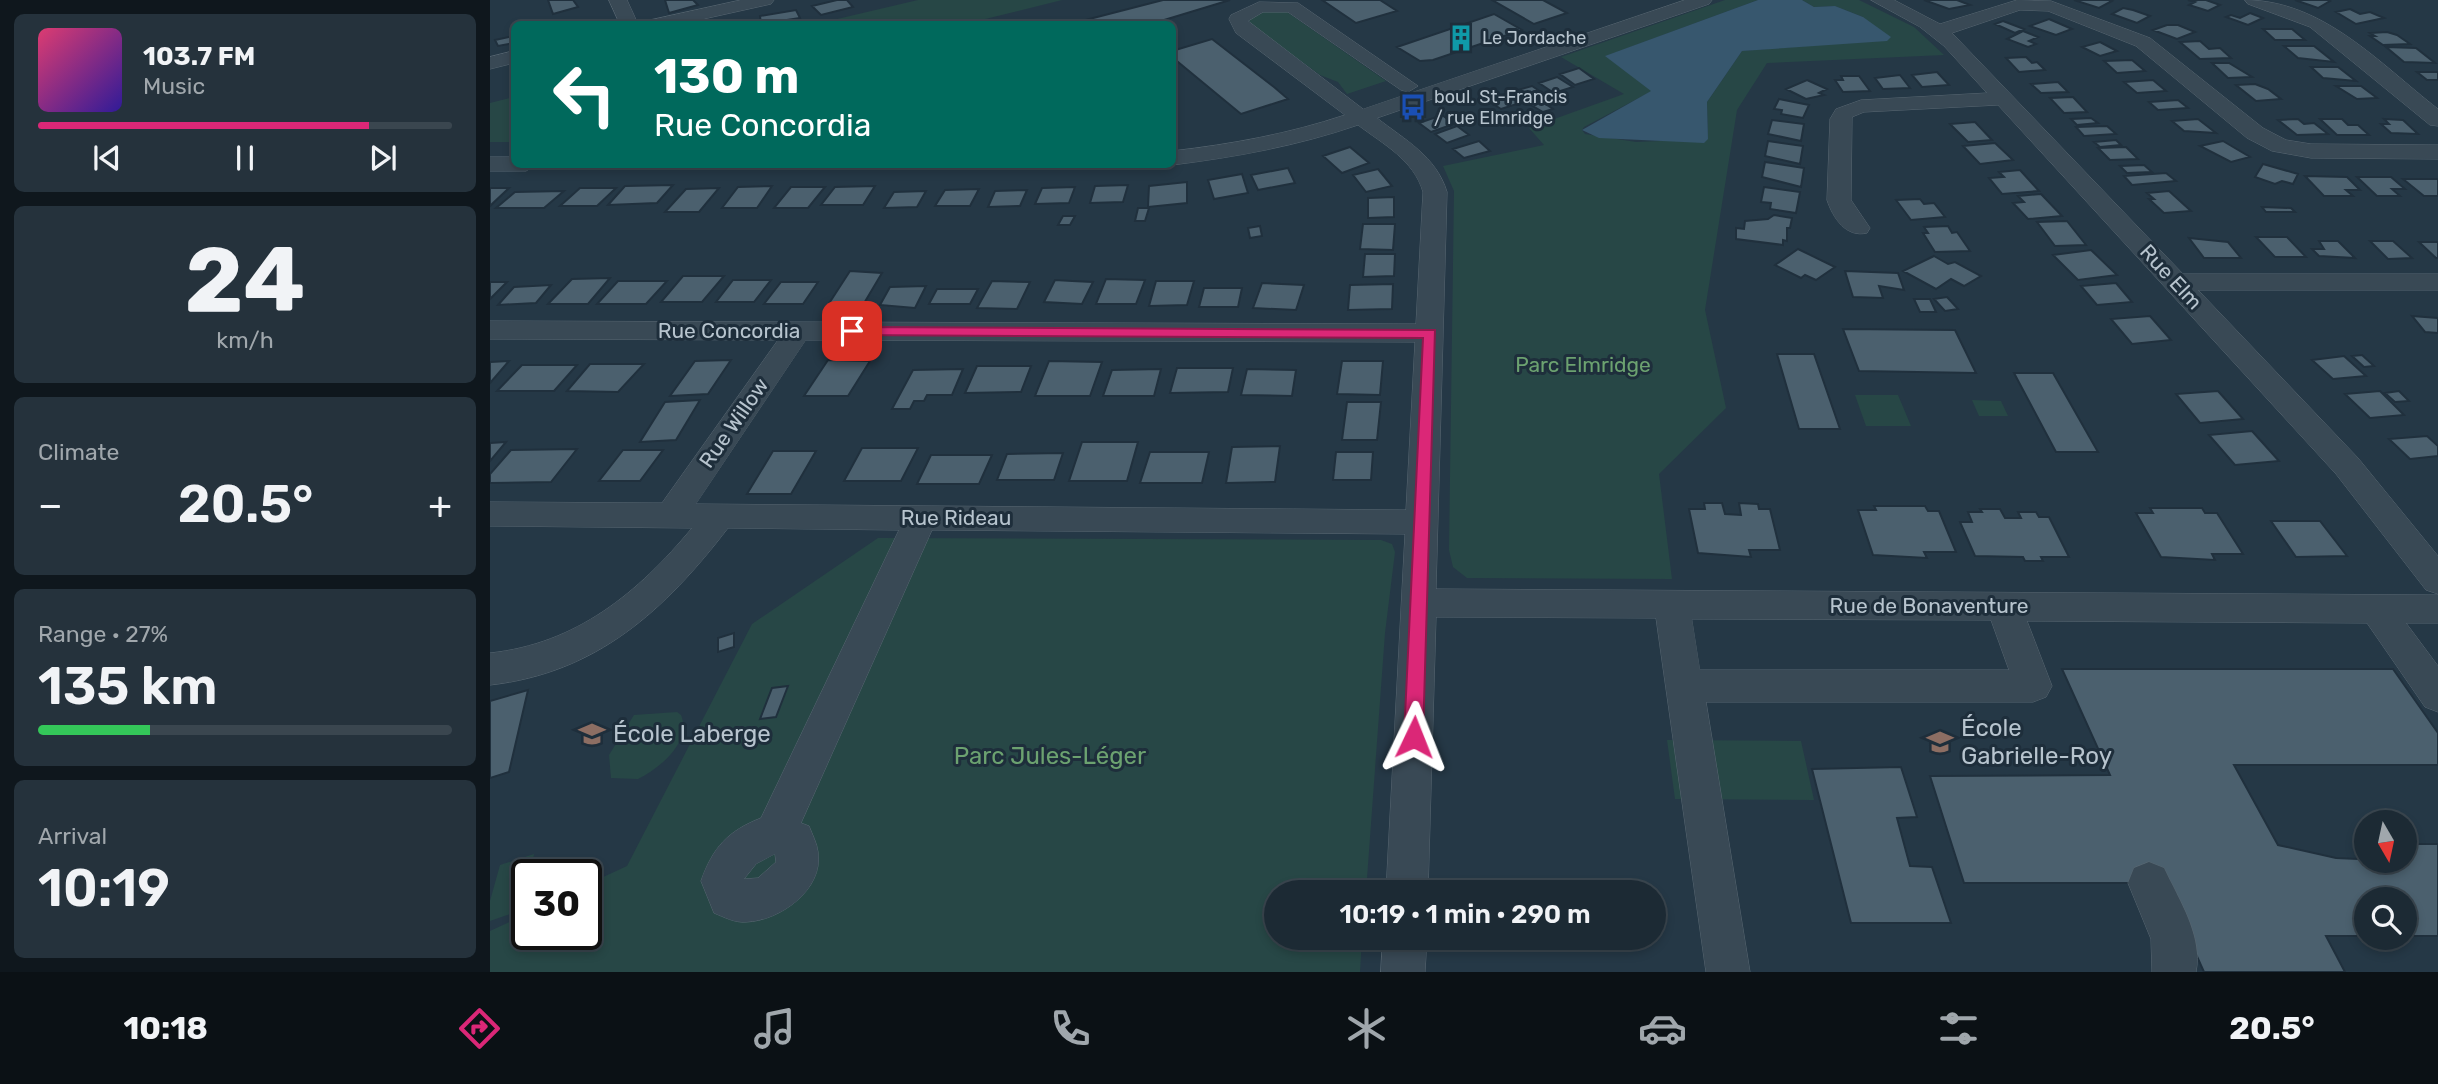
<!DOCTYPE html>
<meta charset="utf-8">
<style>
:root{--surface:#1c2a34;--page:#25323c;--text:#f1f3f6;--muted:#a0a7ac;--line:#3a464f;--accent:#db2777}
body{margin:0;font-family:Rubik,sans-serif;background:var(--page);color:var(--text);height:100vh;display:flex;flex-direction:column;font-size:26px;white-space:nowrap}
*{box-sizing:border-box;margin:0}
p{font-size:23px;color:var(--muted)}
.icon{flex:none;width:38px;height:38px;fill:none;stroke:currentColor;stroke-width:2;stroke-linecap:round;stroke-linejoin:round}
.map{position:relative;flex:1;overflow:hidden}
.sheet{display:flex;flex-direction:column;gap:14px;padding:14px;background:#0f171d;width:490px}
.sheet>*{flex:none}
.guide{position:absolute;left:21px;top:21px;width:665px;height:147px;border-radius:10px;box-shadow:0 4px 10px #0003,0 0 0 2px var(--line);background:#00695c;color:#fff;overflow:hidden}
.needle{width:46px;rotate:171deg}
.tools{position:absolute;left:1864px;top:810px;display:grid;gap:14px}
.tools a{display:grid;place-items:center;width:63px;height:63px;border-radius:50%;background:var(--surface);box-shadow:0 4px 10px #0003,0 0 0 2px var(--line);font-size:35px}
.speed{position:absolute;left:21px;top:859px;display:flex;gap:14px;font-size:35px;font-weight:700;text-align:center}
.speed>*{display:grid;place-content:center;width:91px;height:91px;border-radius:50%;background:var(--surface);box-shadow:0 4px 10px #0003,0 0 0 2px var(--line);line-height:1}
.speed .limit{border:4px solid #111;border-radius:10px;background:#fff;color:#111}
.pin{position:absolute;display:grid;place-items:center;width:60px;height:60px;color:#fff;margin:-30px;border-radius:14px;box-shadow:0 4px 10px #0006}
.me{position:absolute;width:77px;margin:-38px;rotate:2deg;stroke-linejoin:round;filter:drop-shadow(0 0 5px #0008)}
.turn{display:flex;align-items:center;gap:24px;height:147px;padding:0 28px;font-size:32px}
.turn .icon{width:91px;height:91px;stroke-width:2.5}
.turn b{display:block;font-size:49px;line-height:60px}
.big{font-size:52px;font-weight:600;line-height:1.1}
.sheet .widget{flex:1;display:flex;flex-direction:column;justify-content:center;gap:10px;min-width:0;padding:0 24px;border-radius:10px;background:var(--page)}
.sheet .dial{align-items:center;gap:0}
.dial b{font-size:91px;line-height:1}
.song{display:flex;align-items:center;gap:21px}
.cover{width:84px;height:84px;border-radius:10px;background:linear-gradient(135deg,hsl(340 70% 55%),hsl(250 70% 35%))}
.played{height:7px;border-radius:4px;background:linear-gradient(90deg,var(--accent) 80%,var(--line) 80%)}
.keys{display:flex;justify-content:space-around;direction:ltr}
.heat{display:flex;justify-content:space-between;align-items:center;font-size:38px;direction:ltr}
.charge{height:10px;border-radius:5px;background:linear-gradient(90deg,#34c759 27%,var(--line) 0)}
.trip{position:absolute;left:774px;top:880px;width:402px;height:70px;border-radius:35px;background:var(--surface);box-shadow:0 4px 10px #0003,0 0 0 2px var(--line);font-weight:600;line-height:70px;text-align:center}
.tabs{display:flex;height:112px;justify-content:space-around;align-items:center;background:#0b1115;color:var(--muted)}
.tabs .icon{width:49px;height:49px}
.tabs .selected{color:var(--accent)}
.tabs b{font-size:32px;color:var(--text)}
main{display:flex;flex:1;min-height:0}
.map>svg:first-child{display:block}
.green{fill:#274746}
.water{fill:#37576e}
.building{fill:#4b606e;stroke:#20303d;stroke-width:2}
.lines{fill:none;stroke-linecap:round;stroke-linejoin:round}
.minor-casing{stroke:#586772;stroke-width:1}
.minor{fill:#394955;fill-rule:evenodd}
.route{fill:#db2777;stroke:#8e194d;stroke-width:2}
.labels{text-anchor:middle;stroke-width:6;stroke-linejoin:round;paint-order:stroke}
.far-poi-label{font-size:18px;fill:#b7c4ce;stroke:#1e2e3b;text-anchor:start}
.street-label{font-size:21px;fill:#b7c4ce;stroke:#1e2e3b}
.park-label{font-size:21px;fill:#6ca270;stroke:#1e2e3b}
.near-poi-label{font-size:24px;fill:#b7c4ce;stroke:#1e2e3b;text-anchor:start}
.near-park-label{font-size:24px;fill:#6ca270;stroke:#1e2e3b}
</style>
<main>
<section class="sheet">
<div class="widget">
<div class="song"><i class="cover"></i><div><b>103.7 FM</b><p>Music</p></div></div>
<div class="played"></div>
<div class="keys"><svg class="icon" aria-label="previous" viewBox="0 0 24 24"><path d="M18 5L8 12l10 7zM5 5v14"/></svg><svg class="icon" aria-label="pause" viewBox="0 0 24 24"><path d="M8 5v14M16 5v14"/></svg><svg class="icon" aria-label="next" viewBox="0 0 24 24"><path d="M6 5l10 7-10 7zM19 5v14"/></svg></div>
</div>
<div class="widget dial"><b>24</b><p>km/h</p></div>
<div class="widget"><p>Climate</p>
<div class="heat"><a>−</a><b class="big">20.5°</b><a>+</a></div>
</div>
<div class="widget"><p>Range · 27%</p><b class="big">135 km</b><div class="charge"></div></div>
<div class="widget"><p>Arrival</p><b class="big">10:19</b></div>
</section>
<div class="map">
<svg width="1948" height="972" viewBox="0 0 1948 972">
<rect width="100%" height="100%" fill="#253846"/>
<!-- green -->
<path class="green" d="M428 0H572L475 24H326Z
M1235 0H1268L1116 56 1162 91 1094 127 1092 130 1095 134 1146 142 1218 139 1217 102 1252 51 1315 46 1373 17 1345 6 1324 7 1312 0H1369L1424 27 1454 55 1277 63 1247 110 1215 310 1236 408 1169 474 1182 579 977 578 963 567 959 550 964 191 953 166 1054 145 1039 128 1134 94 1071 57Z
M770 11 797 12 896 81 857 94 848 82 830 75 760 24 759 19Z
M24 97V142H0V103Z
M1365 395H1408L1421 426H1376Z
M1482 400 1511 401 1518 416H1489Z
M388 538 891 540 902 544 905 552 895 633 876 892H786V938H872L870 972H0V931L37 914V934H96V885L137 866 262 624Z
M187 712 191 715C202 742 170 768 148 779L121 778 119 755 144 715Z
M1177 740 1311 741 1324 800 1185 799Z
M44 854 40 875H37L34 909 0 921V901L10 865Z"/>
<!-- water -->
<path class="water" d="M1268 0H1312L1324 7 1345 6 1373 17 1401 37 1397 41 1252 51 1217 102 1218 139 1214 143 1109 138 1092 130 1161 91 1115 56Z"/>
<!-- building -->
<path class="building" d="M58 0H83L88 7 63 14Z
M175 0H203L208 5 179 13Z
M347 0H357L363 7 331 15 322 6Z
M673 0H740L661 24H580Z
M832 0H890L907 11 866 23Z
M1002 0H1053L1077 13 1044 24Z
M1434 0H1467L1480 5 1459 9Z
M1584 0H1619L1622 1 1609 8Z
M1698 0H1716L1730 5 1718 11 1699 5 1705 2Z
M1805 0H1838L1840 1 1828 8Z
M1633 8 1643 10 1660 16 1647 23 1622 14Z
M1860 9 1870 14 1880 12 1894 18 1866 24 1846 12Z
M306 10 310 18 271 24 270 16Z
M1760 13 1773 18 1758 25 1736 17 1741 15 1750 18Z
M1004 14 1032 30 943 60 930 61 907 47Z
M1559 19 1582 29 1566 35 1540 26Z
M1513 21 1534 29 1525 33 1505 24Z
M1677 25H1688L1705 32 1687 39 1663 30Z
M1773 29H1802L1815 40H1785Z
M1533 31 1548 37 1539 41 1546 44 1538 47 1517 39Z
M1897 32 1907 35 1920 44 1893 45 1880 36H1885L1880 33Z
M24 36V43L8 46 5 40Z
M722 39 784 87 798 99 751 114 682 57V51Z
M1710 41 1719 49 1730 48 1741 58 1710 59 1690 42Z
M1610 42 1627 51 1610 56 1592 47Z
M1794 46H1824L1844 62 1808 58Z
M1896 47 1926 48 1945 63 1914 62Z
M1536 57 1542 63 1547 62 1555 70 1529 72 1516 58Z
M1642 60 1655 71 1627 73 1614 61Z
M1722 63H1739L1762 77 1738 78Z
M1821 67H1848L1866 81 1833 78Z
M1089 68 1104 79 1085 85 1070 74Z
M1447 72 1459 85 1432 87 1422 75Z
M1927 72H1948V80H1937Z
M1410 75 1420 88 1393 89 1385 78Z
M1351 76H1369L1380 91 1353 92 1345 80H1353Z
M1067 77 1083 87 1064 93 1049 83Z
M1317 80 1337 89 1329 93 1334 95 1316 99 1296 89Z
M1663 80 1676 91 1647 93 1634 82Z
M1568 82 1578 92 1551 93 1541 84Z
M1765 84 1778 89 1791 99 1766 101 1746 85Z
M1042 86 1057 96 1039 102 1024 91Z
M1846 86H1871L1887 98 1867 99Z
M1015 94 1030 103 1011 109 997 100Z
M1583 97 1597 112 1574 113 1560 98Z
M1289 99 1319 105 1313 118 1291 114 1292 110 1284 109Z
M1688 100 1698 108 1668 110 1659 102Z
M1051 101 1063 109 1053 112 1041 105Z
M952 115 964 124 941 132 929 123Z
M1601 118 1608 123 1587 125 1581 119Z
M1708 119 1726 133 1694 131 1682 121Z
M1808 119 1814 124 1824 123 1838 134 1807 135 1788 120Z
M1830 119H1852L1858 125H1868L1879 135H1847Z
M1894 119 1913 120 1928 134 1901 133 1891 124H1899Z
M1282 120 1314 124 1311 141 1278 134Z
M1485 122 1502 140 1478 142 1460 124Z
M967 126 979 135 957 143 945 134Z
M1617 126 1626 134 1594 136 1586 127Z
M1626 140 1631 145 1610 147 1604 142Z
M989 141 1000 151 974 158 963 149Z
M1278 141 1313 146 1310 164 1275 156Z
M1733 141 1760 157 1741 162 1710 146Z
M1505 143 1523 160 1490 164 1473 146Z
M860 147 879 163 852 173 833 156Z
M1636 147 1648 159 1620 160 1608 148Z
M1275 162 1314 168 1311 187 1272 177Z
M1773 164 1808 174 1803 184 1792 181 1785 184 1765 177Z
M1654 165 1662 172 1637 173 1630 166Z
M798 168 805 183 768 190 761 175Z
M888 169 902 186 876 192 863 175Z
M1530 170 1549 191 1512 194 1499 178 1514 177 1509 172Z
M1676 173 1686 181 1642 185 1634 176Z
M752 174 758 193 724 199 718 180Z
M1815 176 1857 177 1870 190H1856L1863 196H1834Z
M1867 177H1901L1915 189H1902L1910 196H1887Z
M1913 179H1948V196H1934Z
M697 182V203L658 207 659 186Z
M183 185 167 203 118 205 135 186Z
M638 185 633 202 600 203 605 186Z
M282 186 267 208H232L248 187Z
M385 186 373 205H331L345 187Z
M301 187H335L318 208H284Z
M585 187 579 203 545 204 552 188Z
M1274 187 1310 192 1306 213 1280 209 1281 203 1271 202Z
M0 188H19L0 206Z
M90 188H126L107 206H70Z
M229 188 209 212H175L196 189Z
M489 189 480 206H445L455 190Z
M537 190 530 206 498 207 505 191Z
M74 191 54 208H6L25 192Z
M436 191 427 207 394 208 404 192Z
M1679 191 1701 211 1674 213 1659 199H1664L1657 193Z
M1551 194 1572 216 1538 219 1523 203 1534 202 1528 196Z
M904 197V217L878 218V198Z
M1430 199 1434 204 1444 203 1455 217 1421 220 1406 200Z
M1772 207 1801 208 1805 212H1776Z
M648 208H659L655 221H645Z
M1284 215 1302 218 1300 228H1297V241L1293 240V245L1246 239V228L1254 229 1255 221 1278 219Z
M573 216H585L580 225H568Z
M1577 221 1596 245 1565 246 1547 222Z
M873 224H905L903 250 870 249Z
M770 226 772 236 760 238 758 228Z
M1458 226 1462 233 1467 232 1480 251 1445 252 1433 233H1438L1434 227Z
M1766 237H1797L1816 257H1785Z
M1699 238 1738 242 1751 258H1714Z
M1829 241H1848L1865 258 1829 256 1822 249H1834Z
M1880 241H1903L1922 258 1898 259Z
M1929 242H1948V258H1946Z
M1308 249 1345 267 1326 280 1315 275 1311 278 1285 265Z
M1601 250 1627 275 1588 280 1563 255Z
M875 254H905L904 276 873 277Z
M1444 256 1458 264 1465 262 1491 276 1474 286 1461 279 1446 289 1413 271Z
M360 271 392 273 373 305H338Z
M1355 271 1408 273 1414 290 1389 286 1393 298 1363 297Z
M193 276H234L212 302H171Z
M120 278 98 304H58L82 279Z
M616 279 655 280 646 304H606Z
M243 280H281L264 302H226Z
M565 280 582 281 603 282 592 304 554 302Z
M128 281H177L156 304H107Z
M502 281 540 282 527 309 487 308Z
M666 281H704L697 305 659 306Z
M0 282H17L0 299Z
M291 282H328L313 304H274Z
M772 283 814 285 806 310 763 308Z
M1626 283 1642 302 1607 305 1591 286Z
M903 284 902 309 858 310 860 285Z
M61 285 46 303 8 305 24 287Z
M436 286 425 308 390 305 400 287Z
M714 288H752L748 307H709Z
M447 289H488L480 304H439Z
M1457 297 1468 309 1455 311 1444 299Z
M1424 299H1440L1446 312H1430Z
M1660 316 1681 340 1642 344 1621 319Z
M1922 316 1948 318V333L1935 332Z
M1353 329 1465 330 1486 373 1369 371Z
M1287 354H1324L1350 429H1309Z
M1872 355 1884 366 1874 367 1862 356Z
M1854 356 1876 376 1843 379 1822 360Z
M241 360 218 394 180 396 205 361Z
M338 360 380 361 358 396H314Z
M19 361 0 383V362Z
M559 361 612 362 600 396H545Z
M852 361H893L890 395 847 394Z
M100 364H154L128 392 77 391Z
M32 365H87L64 391H7Z
M487 366H541L531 392 475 393Z
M687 368H743L738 392 680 393Z
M473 369 462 395H437L434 401H424L420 409H402L423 370Z
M671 369 664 396H613L622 370Z
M757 369 806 370 802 396 751 395Z
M1524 373H1563L1608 452H1566Z
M1728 391 1753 419 1710 423 1686 394Z
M1890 391 1914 415 1880 418 1855 394Z
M1909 391 1919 401 1905 402 1895 393Z
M210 400 186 440 150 442 175 402Z
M857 402H891L887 440H852Z
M1762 431 1789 461 1745 465 1719 435Z
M1937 436 1948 446V456L1920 459 1899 439Z
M16 442 0 461V443Z
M592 442H648L637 481H579Z
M790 446 785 482 736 483 742 447Z
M372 448H428L411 481H354Z
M87 449 61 482 0 483V474L21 450Z
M133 450H173L150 481H109Z
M283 451H326L301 494H257Z
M660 452H719L712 483H650Z
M846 452H883L881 480H843Z
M573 453 564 480H507L517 454Z
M441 455H502L489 484H427Z
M1214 503H1232L1235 514 1251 515 1249 503 1268 504 1269 509H1280L1290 550H1259L1261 557 1208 553 1199 509H1215Z
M1384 506H1435L1438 511H1449L1466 552H1434L1437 558 1383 555 1368 510H1386Z
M1660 508H1712L1715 513H1727L1753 554H1722L1725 560 1671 557 1646 513H1663Z
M1490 509H1510L1515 518H1531L1528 512H1546L1549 517H1559L1579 557H1551L1553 561H1535L1533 557 1485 556 1470 522H1482L1478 512H1492Z
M1781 521H1830L1857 556 1806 557Z
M244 633V647L228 652V638Z
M1572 669H1903L1948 733V765H1744L1788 845 1846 858 1914 861V844H1948V936H1914V900H1876V936H1836L1855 972H1714L1674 883H1474L1440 776 1620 775Z
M298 686 286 717 270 719 282 688Z
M38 690 19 772 0 778V701Z
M1411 767 1427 817 1407 818 1420 866 1442 867 1461 923H1361L1322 769Z"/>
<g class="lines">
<!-- minor casing -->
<g class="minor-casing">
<path id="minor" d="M119 0H137L148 24H130Z
M251 0H284L281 4 191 24H159L161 20Z
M1195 0H1222L1219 4 887 118C915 140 946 156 957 192L946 589 1948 595V623H1916L1948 666V712L1935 707 1877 623 1537 621 1562 686 1556 697 1543 702H1216L1260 972H1216L1166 618 946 617 938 892H896L915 534 442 530 311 823 319 826C322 834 327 843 328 852 334 890 289 921 256 922 245 923 234 917 224 913L211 881C223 847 238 831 271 818L409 530 238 528C175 610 107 673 0 685V653C86 644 148 593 202 528L0 526V502L172 503 288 340 0 339V321L926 324 933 192C924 160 893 144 868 125 807 146 746 157 682 165L681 164 682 151C742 144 798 134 855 115L746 33 739 19 741 15 769 2 808 3 928 86 918 92 911 90 798 12H773L758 21 873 109ZM316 340 925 342 916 510 206 504ZM1202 619 1501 620 1519 670H1210ZM285 854 286 862 268 878 254 879 266 864Z
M1381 0H1404L1450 24 1527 0 1561 1 1660 38 1773 128 1796 140 1821 144 1948 145V159L1821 158 1782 151 1757 138 1646 46 1558 11 1530 10 1462 33 1693 274H1948V290H1708L1868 458 1948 556V594L1936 590 1846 474 1508 105 1374 112 1362 117 1361 200 1380 228 1377 233C1356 238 1343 218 1337 200L1340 119 1346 109 1371 100 1497 93 1454 46 1430 27Z
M1755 0C1833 0 1890 64 1948 109V126L1940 125 1820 27 1758 4Z
M24 51V63L0 69V57Z
M0 157H24V164H47L36 171H0Z
M1659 862 1674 868C1689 900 1713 936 1706 972H1662L1661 939 1638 883 1644 868Z
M893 938H937L935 972H891Z"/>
</g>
<!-- minor -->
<use href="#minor" class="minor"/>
</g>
<!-- route -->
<path class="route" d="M362 327 945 330 933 737 931 743 924 745 917 743 914 737 933 338 358 335 356 331Z"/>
<!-- icons -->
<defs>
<g id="building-bare" transform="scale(2.1)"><path d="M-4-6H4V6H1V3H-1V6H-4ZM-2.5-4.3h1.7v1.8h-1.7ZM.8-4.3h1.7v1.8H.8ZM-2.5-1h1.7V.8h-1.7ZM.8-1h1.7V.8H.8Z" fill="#0f9aa8" stroke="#1e2e3b" stroke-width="2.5" paint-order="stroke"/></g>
<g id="bus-bare" transform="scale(2.1)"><path d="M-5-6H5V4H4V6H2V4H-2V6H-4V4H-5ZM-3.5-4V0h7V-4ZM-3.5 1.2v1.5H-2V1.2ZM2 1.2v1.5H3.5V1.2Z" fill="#1a4fb4" stroke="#1e2e3b" stroke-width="2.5" paint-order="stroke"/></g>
<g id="school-bare" transform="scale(2.1)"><path d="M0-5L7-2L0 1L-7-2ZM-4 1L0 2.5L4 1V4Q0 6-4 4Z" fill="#8d6e63" stroke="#1e2e3b" stroke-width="2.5" paint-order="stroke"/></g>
</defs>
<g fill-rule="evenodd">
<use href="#building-bare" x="971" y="38"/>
<use href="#bus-bare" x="923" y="107"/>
<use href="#school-bare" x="102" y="734"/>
<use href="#school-bare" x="1450" y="742"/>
</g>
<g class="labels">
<!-- far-poi labels -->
<g class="far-poi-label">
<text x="992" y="44">Le Jordache</text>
<text x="944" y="103">boul. St-Francis<tspan x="944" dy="21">/ rue Elmridge</tspan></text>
</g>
<!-- street labels -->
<g class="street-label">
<text transform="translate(1681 277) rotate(47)" y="7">Rue Elm</text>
<text x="239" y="338">Rue Concordia</text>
<text transform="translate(244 423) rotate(-55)" y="7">Rue Willow</text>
<text x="466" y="525">Rue Rideau</text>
<text x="1439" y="613">Rue de Bonaventure</text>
</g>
<!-- park labels -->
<g class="park-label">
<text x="1093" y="372">Parc Elmridge</text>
</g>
<!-- near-poi labels -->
<g class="near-poi-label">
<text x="1471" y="736">École<tspan x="1471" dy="28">Gabrielle-Roy</tspan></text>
<text x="123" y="742">École Laberge</text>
</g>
<!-- near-park labels -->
<g class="near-park-label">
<text x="560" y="764">Parc Jules-Léger</text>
</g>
</g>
</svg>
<div class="tools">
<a><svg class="needle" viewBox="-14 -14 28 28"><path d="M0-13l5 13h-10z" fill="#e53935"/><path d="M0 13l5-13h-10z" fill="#a0a7ac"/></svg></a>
<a><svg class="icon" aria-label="search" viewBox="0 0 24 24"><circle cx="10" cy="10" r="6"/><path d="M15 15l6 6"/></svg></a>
</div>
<div class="speed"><div class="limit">30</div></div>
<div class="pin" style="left:362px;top:331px;background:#d93025"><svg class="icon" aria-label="arrive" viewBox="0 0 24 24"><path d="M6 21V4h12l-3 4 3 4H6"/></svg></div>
<svg class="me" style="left:924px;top:737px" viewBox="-20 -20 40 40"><path d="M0-17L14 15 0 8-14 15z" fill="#db2777" stroke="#fff" stroke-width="4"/></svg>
<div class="trip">10:19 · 1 min · 290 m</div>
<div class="guide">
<div class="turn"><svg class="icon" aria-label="left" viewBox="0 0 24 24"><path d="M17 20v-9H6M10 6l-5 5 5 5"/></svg><div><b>130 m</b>Rue Concordia</div></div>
</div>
</div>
</main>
<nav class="tabs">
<b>10:18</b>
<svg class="icon selected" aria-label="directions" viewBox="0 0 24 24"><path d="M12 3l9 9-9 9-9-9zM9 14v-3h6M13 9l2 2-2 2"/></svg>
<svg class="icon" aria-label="music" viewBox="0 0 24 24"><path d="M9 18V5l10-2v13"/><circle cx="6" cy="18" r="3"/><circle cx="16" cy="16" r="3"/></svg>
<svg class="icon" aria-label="phone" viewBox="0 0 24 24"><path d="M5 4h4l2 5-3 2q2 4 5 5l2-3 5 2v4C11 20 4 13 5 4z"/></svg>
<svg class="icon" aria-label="climate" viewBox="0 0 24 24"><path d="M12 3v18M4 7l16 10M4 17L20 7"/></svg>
<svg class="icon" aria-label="car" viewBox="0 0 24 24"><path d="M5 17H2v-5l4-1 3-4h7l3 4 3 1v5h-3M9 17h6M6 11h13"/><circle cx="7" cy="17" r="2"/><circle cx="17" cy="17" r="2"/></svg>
<svg class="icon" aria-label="filters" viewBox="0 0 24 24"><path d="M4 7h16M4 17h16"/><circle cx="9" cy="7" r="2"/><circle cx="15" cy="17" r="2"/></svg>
<b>20.5°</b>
</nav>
